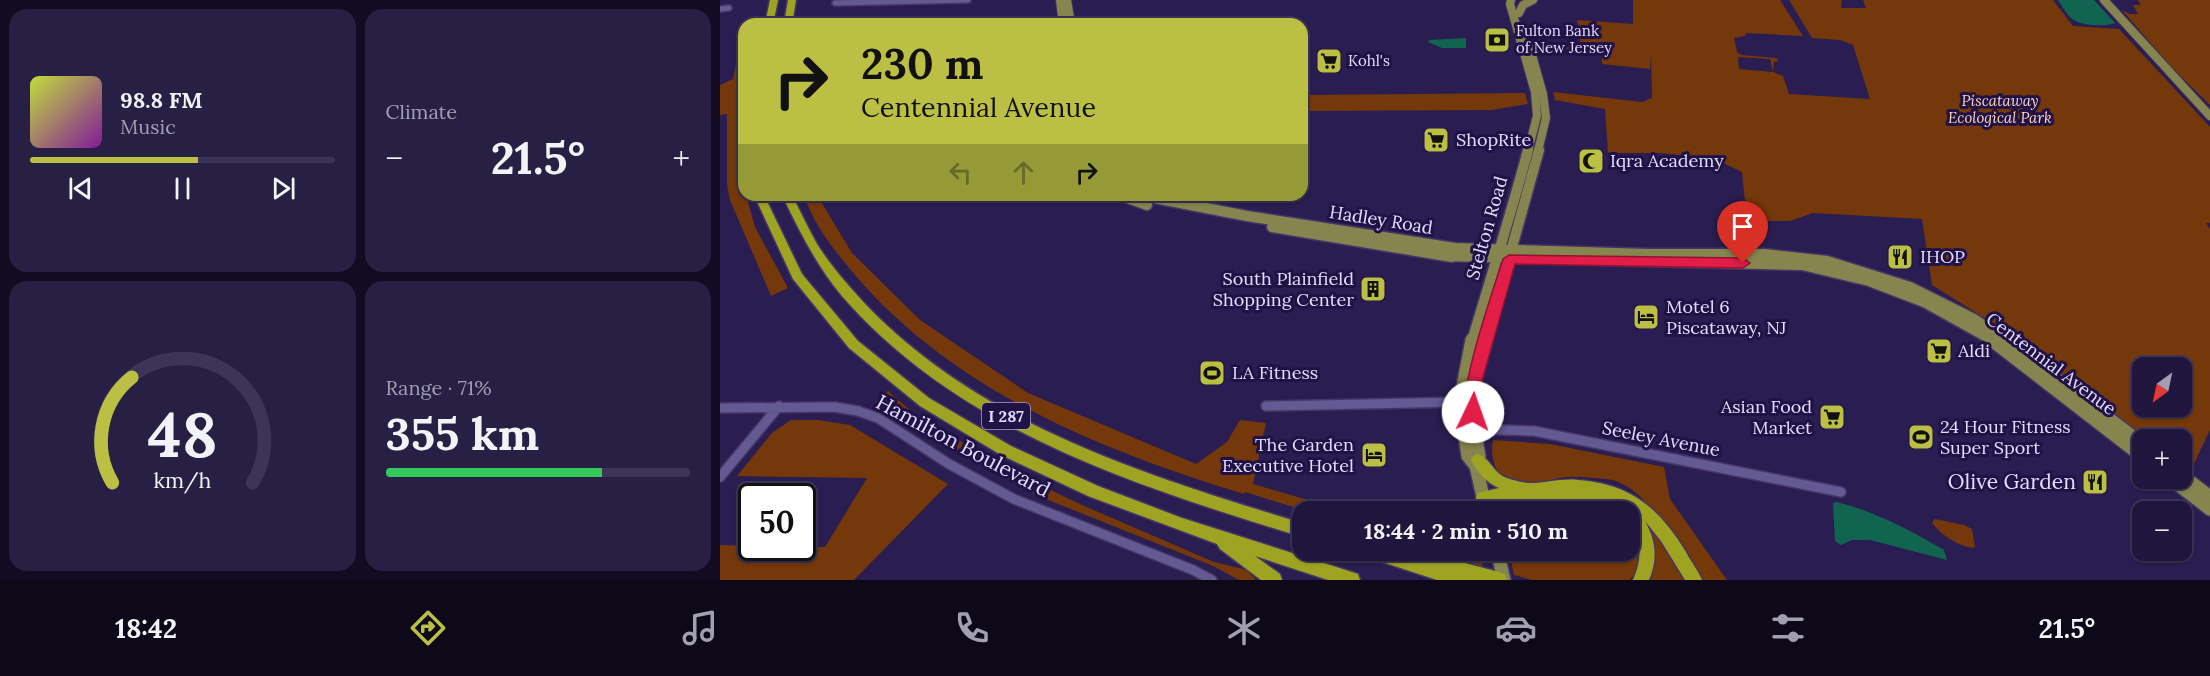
<!DOCTYPE html>
<meta charset="utf-8">
<style>
:root{--surface:#20163d;--page:#281f44;--text:#f1f3f6;--muted:#a29fb0;--line:#3d3557;--accent:#bbc044}
body{margin:0;font-family:Lora,serif;background:var(--page);color:var(--text);height:100vh;display:flex;flex-direction:column;font-size:22px;white-space:nowrap}
*{box-sizing:border-box;margin:0}
p{font-size:20px;color:var(--muted)}
.icon{flex:none;width:33px;height:33px;fill:none;stroke:currentColor;stroke-width:2;stroke-linecap:round;stroke-linejoin:round}
.map{position:relative;flex:1;overflow:hidden}
.side{display:flex;flex-direction:column;gap:9px;padding:9px;background:#120c22;width:720px}
.side>*{flex:none}
.banner{position:absolute;left:18px;top:18px;width:570px;height:183px;border-radius:18px;box-shadow:0 2px 4px #0004,0 0 0 2px var(--line);background:#bbc044;color:#111;overflow:hidden}
.needle{width:39px;rotate:213deg}
.tools{position:absolute;left:1412px;top:357px;display:grid;gap:12px}
.tools a{display:grid;place-items:center;width:60px;height:60px;border-radius:12px;background:var(--surface);box-shadow:0 2px 4px #0004,0 0 0 2px var(--line);font-size:30px}
.speed{position:absolute;left:18px;top:483px;display:flex;gap:12px;font-size:30px;font-weight:700;text-align:center}
.speed>*{display:grid;place-content:center;width:78px;height:78px;border-radius:50%;background:var(--surface);box-shadow:0 2px 4px #0004,0 0 0 2px var(--line);line-height:1}
.speed .limit{border:3px solid #111;border-radius:9px;background:#fff;color:#111}
.pin{position:absolute;display:grid;place-items:center;width:51px;height:51px;color:#fff;margin:-62px -26px;border-radius:50% 50% 50% 0;rotate:-45deg;box-shadow:0 0 6px #0007}
.pin .icon{rotate:45deg}
.me{position:absolute;width:66px;margin:-33px;rotate:3deg;stroke-linejoin:round;filter:drop-shadow(0 0 4px #0008)}
.turn{display:flex;align-items:center;gap:21px;height:126px;padding:0 24px;font-size:27px}
.turn .icon{width:78px;height:78px;stroke-width:2.5}
.turn b{display:block;font-size:42px;line-height:51px}
.lanes{display:flex;align-items:center;height:57px;padding:0 24px;background:#0003;justify-content:center;gap:30px;direction:ltr}
.lanes .off{opacity:.35}
.big{font-size:45px;font-weight:700;line-height:1.1}
.side .card{flex:1;display:flex;flex-direction:column;justify-content:center;gap:9px;min-width:0;padding:0 21px;border-radius:18px;background:var(--page)}
.side .dial{align-items:center;gap:0}
.dial svg{height:156px;overflow:visible;fill:none;stroke:var(--line);stroke-width:7;stroke-linecap:round;text-anchor:middle}
.dial text{fill:var(--text);stroke:none}
.song{display:flex;align-items:center;gap:18px}
.cover{width:72px;height:72px;border-radius:9px;background:linear-gradient(135deg,hsl(70 70% 55%),hsl(290 70% 35%))}
.played{height:6px;border-radius:3px;background:linear-gradient(90deg,var(--accent) 55%,var(--line) 55%)}
.keys{display:flex;justify-content:space-around;direction:ltr}
.heat{display:flex;justify-content:space-between;align-items:center;font-size:33px;direction:ltr}
.charge{height:9px;border-radius:4px;background:linear-gradient(90deg,#34c759 71%,var(--line) 0)}
.side .tiles{flex:1;display:grid;gap:9px;grid-template-columns:repeat(2,1fr)}
.trip{position:absolute;left:572px;top:501px;width:348px;height:60px;border-radius:18px;background:var(--surface);box-shadow:0 2px 4px #0004,0 0 0 2px var(--line);font-weight:700;line-height:60px;text-align:center}
.tabs{display:flex;height:96px;justify-content:space-around;align-items:center;background:#0d0918;color:var(--muted)}
.tabs .icon{width:42px;height:42px}
.tabs .selected{color:var(--accent)}
.tabs b{font-size:27px;color:var(--text)}
main{display:flex;flex:1;min-height:0}
.map>svg:first-child{display:block}
.green{fill:#74380a;fill-rule:evenodd}
.water{fill:#116550}
.lines{fill:none;stroke-linecap:round;stroke-linejoin:round}
.minor-far1-casing{stroke:#453765;stroke-width:8}
.minor-casing{stroke:#453765;stroke-width:12}
.major-far2-casing{stroke:#453765;stroke-width:10}
.major-far1-casing{stroke:#453765;stroke-width:13}
.major-casing{stroke:#453765;stroke-width:16}
.highway-casing{stroke:#453765;stroke-width:3}
.minor-far1{stroke:#635993;stroke-width:5}
.minor{stroke:#635993;stroke-width:9}
.major-far2{stroke:#87854f;stroke-width:8}
.major-far1{stroke:#87854f;stroke-width:10}
.major{stroke:#87854f;stroke-width:13}
.highway{fill:#9fa322;fill-rule:evenodd}
.route{fill:#e11d48;stroke:#92132f;stroke-width:1.5}
.labels{text-anchor:middle;stroke-width:6;stroke-linejoin:round;paint-order:stroke}
.far-poi-label{font-size:15px;fill:#e1ddfe;stroke:#211246;text-anchor:start}
.far-park-label{font-size:15px;font-style:italic;fill:#fcd5be;stroke:#211246}
.shield{fill:#211246;stroke:#a7a0c7;stroke-width:1.5}
.shield-label{font-size:16px;font-weight:bold;fill:#e1ddfe}
.poi-label{font-size:18px;fill:#e1ddfe;stroke:#211246;text-anchor:start}
.street-label{font-size:18px;fill:#e1ddfe;stroke:#211246}
.near-street-label{font-size:21px;fill:#e1ddfe;stroke:#211246}
.near-poi-label{font-size:21px;fill:#e1ddfe;stroke:#211246;text-anchor:end}
</style>
<main>
<section class="side">
<div class="tiles">
<div class="card">
<div class="song"><i class="cover"></i><div><b>98.8 FM</b><p>Music</p></div></div>
<div class="played"></div>
<div class="keys"><svg class="icon" aria-label="previous" viewBox="0 0 24 24"><path d="M18 5L8 12l10 7zM5 5v14"/></svg><svg class="icon" aria-label="pause" viewBox="0 0 24 24"><path d="M8 5v14M16 5v14"/></svg><svg class="icon" aria-label="next" viewBox="0 0 24 24"><path d="M6 5l10 7-10 7zM19 5v14"/></svg></div>
</div>
<div class="card"><p>Climate</p>
<div class="heat"><a>−</a><b class="big">21.5°</b><a>+</a></div>
</div>
<div class="card dial"><svg viewBox="0 0 100 80">
<path d="M14 69A42 42 0 1 1 86 69"/>
<path d="M14 69A42 42 0 0 1 24 15" stroke="#bbc044"/>
<text x="50" y="56" font-size="32" font-weight="700">48</text>
<text x="50" y="72" font-size="11">km/h</text>
</svg></div>
<div class="card"><p>Range · 71%</p><b class="big">355 km</b><div class="charge"></div></div>
</div>
</section>
<div class="map">
<svg width="1490" height="580" viewBox="0 0 1490 580">
<rect width="100%" height="100%" fill="#2a1d51"/>
<!-- green -->
<path class="green" d="M913 0H1060L1083 36 1026 33 1025 36 1014 38 1017 52 1021 55 1057 58 1058 61 1054 62 1053 72 1063 76 1069 94 1150 99 1133 45 1120 40 1092 38 1069 0H1122L1121 8H1146L1143 0H1333L1353 26 1399 29 1490 127V223H1486L1490 229V430L1469 474 1461 468V440L1425 439 1293 336 1212 285 1202 219 1093 213 1070 221H1043L1025 201 1022 172 993 158 939 153H888L885 109 835 100 833 92 922 102 932 98 931 55 930 69 882 64V52L815 46 813 43 861 48 857 20 913 24ZM1018 57 1050 59 1053 72 1019 69ZM1422 368H1461V406H1422Z
M1418 0H1490V105L1451 67 1402 10 1410 14H1418L1413 5H1421Z
M24 26 20 171 24 195H26L35 227 68 288 51 296 10 200 7 184V114L0 115V85L13 79Z
M805 93 808 104 772 110 582 111V95Z
M84 195H97L132 253 200 320 308 393 476 464 507 442 520 420 546 423 533 484 626 511H586L525 492 524 494C382 451 234 391 135 275 115 251 94 226 84 195Z
M168 391 191 411 281 466 362 505 494 562 527 570 536 580H519L493 566 316 495 155 402Z
M71 420H98L130 425 228 484 134 580H0V545L31 546 32 548 105 547 147 478 17 476 52 433Z
M773 440 830 444 944 467 950 499 1007 580H984C962 552 930 493 896 481 886 478 861 477 850 477 838 477 826 482 814 484 784 488 768 469 773 440Z
M911 508 935 526 969 580H928Z
M1215 519 1244 525 1252 529 1255 547C1245 551 1216 532 1212 522Z
M909 524C922 545 927 558 910 580H812L794 575 789 551 909 550Z
M709 551H759L763 567Z"/>
<!-- water -->
<path class="water" d="M1338 0H1374L1395 23C1386 27 1361 26 1352 19 1347 15 1342 6 1338 0Z
M746 38V48H722L708 42 709 40Z
M1117 502C1156 512 1190 530 1224 550L1227 560 1150 540H1132L1121 545 1115 541 1113 503Z"/>
<g class="lines">
<!-- minor-far1 casing -->
<g class="minor-far1-casing">
<path id="minor-far1" d="M115 3 248 0
M0 9 9 8"/>
</g>
<!-- minor casing -->
<g class="minor-casing">
<path id="minor" d="M546 406 740 402
M0 408 115 407 138 411 158 418 229 464 294 499 473 570 492 580
M754 429 814 431 1121 492
M0 477 59 406"/>
</g>
<!-- major-far2 casing -->
<g class="major-far2-casing">
<path id="major-far2" d="M340 0 343 24
M347 0 351 24
M791 0 790 4 815 92 817 116 808 151
M1384 0 1490 116
M799 13 803 5 813 0
M805 30 823 94 826 118 818 151"/>
</g>
<!-- major-far1 casing -->
<g class="major-far1-casing">
<path id="major-far1" d="M399 195 427 205
M419 195 527 216 735 248 928 254H1044L1107 261 1190 287 1254 319 1287 341
M552 227 732 257
M726 256 1082 265 1149 281 1204 302 1274 341
M752 341C771 277 791 214 808 150
M766 341 819 150"/>
</g>
<!-- major casing -->
<g class="major-casing">
<path id="major" d="M752 340 740 402 748 456 756 466 765 506
M1272 340 1422 456
M1285 340 1422 444
M756 466 759 456 754 429V384L766 340
M1461 475 1490 497
M1450 478 1490 509
M777 550 784 580"/>
</g>
<!-- highway casing -->
<g class="highway-casing">
<path id="highway" d="M50 0H58L53 24H45Z
M68 0H76L72 24H64Z
M34 195H44L82 274 138 341 209 398 291 446 378 486 462 518 632 572 638 574 640 580H608L535 556 560 574 562 580H541L500 549 497 544 368 496 281 455 200 406 129 348 73 279Z
M62 195H72C80 211 88 228 97 244 112 268 132 290 151 310 267 427 428 476 582 523V537C417 486 239 431 122 296 96 265 79 230 62 195Z
M758 454C769 458 772 469 781 475 786 479 801 482 807 483 822 484 841 478 858 480 911 484 939 508 966 552 971 562 978 570 982 580H965L941 541 925 521C936 541 938 559 929 580H913C919 566 922 553 917 538 913 525 909 527 909 512 888 512 875 502 854 501 831 501 810 507 788 511 779 513 769 512 760 512L758 509 761 504 758 503 756 498 758 493 779 488C768 484 756 471 751 460L753 456Z
M639 550H672L710 562 726 558 779 572 785 574 787 580H717L647 557 641 555Z
M771 550H787L783 559 777 561 771 559 769 554Z"/>
</g>
<!-- minor-far1 -->
<use href="#minor-far1" class="minor-far1"/>
<!-- minor -->
<use href="#minor" class="minor"/>
<!-- major-far2 -->
<use href="#major-far2" class="major-far2"/>
<!-- major-far1 -->
<use href="#major-far1" class="major-far1"/>
<!-- major -->
<use href="#major" class="major"/>
<!-- highway -->
<use href="#highway" class="highway"/>
</g>
<!-- route -->
<path class="route" d="M789 255 1023 258 1030 263 1023 268 795 264 761 384V412L758 417 753 419 747 417C736 394 774 288 783 259Z"/>
<!-- icons -->
<defs>
<g id="bank-square" transform="scale(1.35)"><rect x="-9" y="-9" width="18" height="18" rx="4" fill="#bbc044" stroke="#211246"/><path d="M-6-4H6V4H-6ZM0-2.3a2.3 2.3 0 1 0 0 4.6a2.3 2.3 0 1 0 0-4.6Z" fill="#111"/></g>
<g id="supermarket-square" transform="scale(1.35)"><rect x="-9" y="-9" width="18" height="18" rx="4" fill="#bbc044" stroke="#211246"/><path d="M-6-5.5h2.5l.6 2H6L4.5 2H-2.5L-4.4-4H-6ZM-1.5 3.2a1.3 1.3 0 1 0 .1 0ZM3 3.2a1.3 1.3 0 1 0 .1 0Z" fill="#111"/></g>
<g id="mosque-square" transform="scale(1.35)"><rect x="-9" y="-9" width="18" height="18" rx="4" fill="#bbc044" stroke="#211246"/><path d="M3.5-4.9A6 6 0 1 0 3.5 4.9A5 5 0 1 1 3.5-4.9Z" fill="#111"/></g>
<g id="restaurant-square" transform="scale(1.35)"><rect x="-9" y="-9" width="18" height="18" rx="4" fill="#bbc044" stroke="#211246"/><path d="M-5-6h1v4h1v-4h1v4h1v-4h1v5L-1.5 .5V6h-2V.5L-5-1ZM5-6V6H3V1.5H1.5Q1.5-4 5-6Z" fill="#111"/></g>
<g id="building-square" transform="scale(1.35)"><rect x="-9" y="-9" width="18" height="18" rx="4" fill="#bbc044" stroke="#211246"/><path d="M-4-6H4V6H1V3H-1V6H-4ZM-2.5-4.3h1.7v1.8h-1.7ZM.8-4.3h1.7v1.8H.8ZM-2.5-1h1.7V.8h-1.7ZM.8-1h1.7V.8H.8Z" fill="#111"/></g>
<g id="hotel-square" transform="scale(1.35)"><rect x="-9" y="-9" width="18" height="18" rx="4" fill="#bbc044" stroke="#211246"/><path d="M-6-4.5h1.5V1H6V5H4.5V3h-9V5H-6ZM-4 0a1.8 1.8 0 1 1 3.6 0ZM.5 0V-2.5h3Q6-2.5 6 0Z" fill="#111"/></g>
<g id="stadium-square" transform="scale(1.35)"><rect x="-9" y="-9" width="18" height="18" rx="4" fill="#bbc044" stroke="#211246"/><path d="M0-5a6.5 5 0 1 0 0 10a6.5 5 0 1 0 0-10ZM-3.5-1.8h7v3.6h-7Z" fill="#111"/></g>
</defs>
<g fill-rule="evenodd">
<use href="#bank-square" x="777" y="40"/>
<use href="#supermarket-square" x="609" y="61"/>
<use href="#supermarket-square" x="716" y="140"/>
<use href="#mosque-square" x="871" y="161"/>
<use href="#restaurant-square" x="1180" y="257"/>
<use href="#building-square" x="653" y="289"/>
<use href="#hotel-square" x="926" y="317"/>
<use href="#supermarket-square" x="1219" y="351"/>
<use href="#stadium-square" x="492" y="373"/>
<use href="#supermarket-square" x="1112" y="417"/>
<use href="#stadium-square" x="1201" y="437"/>
<use href="#hotel-square" x="654" y="455"/>
<use href="#restaurant-square" x="1375" y="482"/>
</g>
<g class="labels">
<!-- far-poi labels -->
<g class="far-poi-label">
<text x="796" y="36">Fulton Bank<tspan x="796" dy="17">of New Jersey</tspan></text>
<text x="628" y="66">Kohl's</text>
</g>
<!-- far-park labels -->
<g class="far-park-label">
<text x="1280" y="106">Piscataway<tspan x="1280" dy="17">Ecological Park</tspan></text>
</g>
<!-- shield labels -->
<rect class="shield" x="262" y="403" width="48" height="26" rx="4.5"/>
<g class="shield-label">
<text x="286" y="422">I 287</text>
</g>
<!-- poi labels -->
<g class="poi-label">
<text x="736" y="146">ShopRite</text>
<text x="890" y="167">Iqra Academy</text>
<text x="1200" y="263">IHOP</text>
<text x="634" y="285" text-anchor="end">South Plainfield<tspan x="634" dy="21">Shopping Center</tspan></text>
<text x="946" y="313">Motel 6<tspan x="946" dy="21">Piscataway, NJ</tspan></text>
<text x="1238" y="357">Aldi</text>
<text x="512" y="379">LA Fitness</text>
<text x="1092" y="413" text-anchor="end">Asian Food<tspan x="1092" dy="21">Market</tspan></text>
<text x="1220" y="433">24 Hour Fitness<tspan x="1220" dy="21">Super Sport</tspan></text>
<text x="634" y="451" text-anchor="end">The Garden<tspan x="634" dy="21">Executive Hotel</tspan></text>
</g>
<!-- street labels -->
<g class="street-label">
<text transform="translate(661 220) rotate(9)" y="6">Hadley Road</text>
<text transform="translate(767 228) rotate(-74)" y="6">Stelton Road</text>
<text transform="translate(1331 364) rotate(37)" y="6">Centennial Avenue</text>
<text transform="translate(941 439) rotate(11)" y="6">Seeley Avenue</text>
</g>
<!-- near-street labels -->
<g class="near-street-label">
<text transform="translate(243 446) rotate(28)" y="7">Hamilton Boulevard</text>
</g>
<!-- near-poi labels -->
<g class="near-poi-label">
<text x="1356" y="489">Olive Garden</text>
</g>
</g>
</svg>
<div class="tools">
<a><svg class="needle" viewBox="-14 -14 28 28"><path d="M0-13l5 13h-10z" fill="#e53935"/><path d="M0 13l5-13h-10z" fill="#a29fb0"/></svg></a>
<a>+</a>
<a>−</a>
</div>
<div class="speed"><div class="limit">50</div></div>
<div class="pin" style="left:1023px;top:263px;background:#d93025"><svg class="icon" aria-label="arrive" viewBox="0 0 24 24"><path d="M6 21V4h12l-3 4 3 4H6"/></svg></div>
<svg class="me" style="left:753px;top:412px" viewBox="-20 -20 40 40"><circle r="19" fill="#fff"/><path d="M0-13L10 11 0 6-10 11z" fill="#e11d48"/></svg>
<div class="trip">18:44 · 2 min · 510 m</div>
<div class="banner">
<div class="turn"><svg class="icon" aria-label="right" viewBox="0 0 24 24"><path d="M7 20v-9h11M14 6l5 5-5 5"/></svg><div><b>230 m</b>Centennial Avenue</div></div>
<div class="lanes"><svg class="icon off" aria-label="left" viewBox="0 0 24 24"><path d="M17 20v-9H6M10 6l-5 5 5 5"/></svg><svg class="icon off" aria-label="ahead" viewBox="0 0 24 24"><path d="M12 20V5M6 11l6-6 6 6"/></svg><svg class="icon" aria-label="right" viewBox="0 0 24 24"><path d="M7 20v-9h11M14 6l5 5-5 5"/></svg></div>
</div>
</div>
</main>
<nav class="tabs">
<b>18:42</b>
<svg class="icon selected" aria-label="directions" viewBox="0 0 24 24"><path d="M12 3l9 9-9 9-9-9zM9 14v-3h6M13 9l2 2-2 2"/></svg>
<svg class="icon" aria-label="music" viewBox="0 0 24 24"><path d="M9 18V5l10-2v13"/><circle cx="6" cy="18" r="3"/><circle cx="16" cy="16" r="3"/></svg>
<svg class="icon" aria-label="phone" viewBox="0 0 24 24"><path d="M5 4h4l2 5-3 2q2 4 5 5l2-3 5 2v4C11 20 4 13 5 4z"/></svg>
<svg class="icon" aria-label="climate" viewBox="0 0 24 24"><path d="M12 3v18M4 7l16 10M4 17L20 7"/></svg>
<svg class="icon" aria-label="car" viewBox="0 0 24 24"><path d="M5 17H2v-5l4-1 3-4h7l3 4 3 1v5h-3M9 17h6M6 11h13"/><circle cx="7" cy="17" r="2"/><circle cx="17" cy="17" r="2"/></svg>
<svg class="icon" aria-label="filters" viewBox="0 0 24 24"><path d="M4 7h16M4 17h16"/><circle cx="9" cy="7" r="2"/><circle cx="15" cy="17" r="2"/></svg>
<b>21.5°</b>
</nav>
